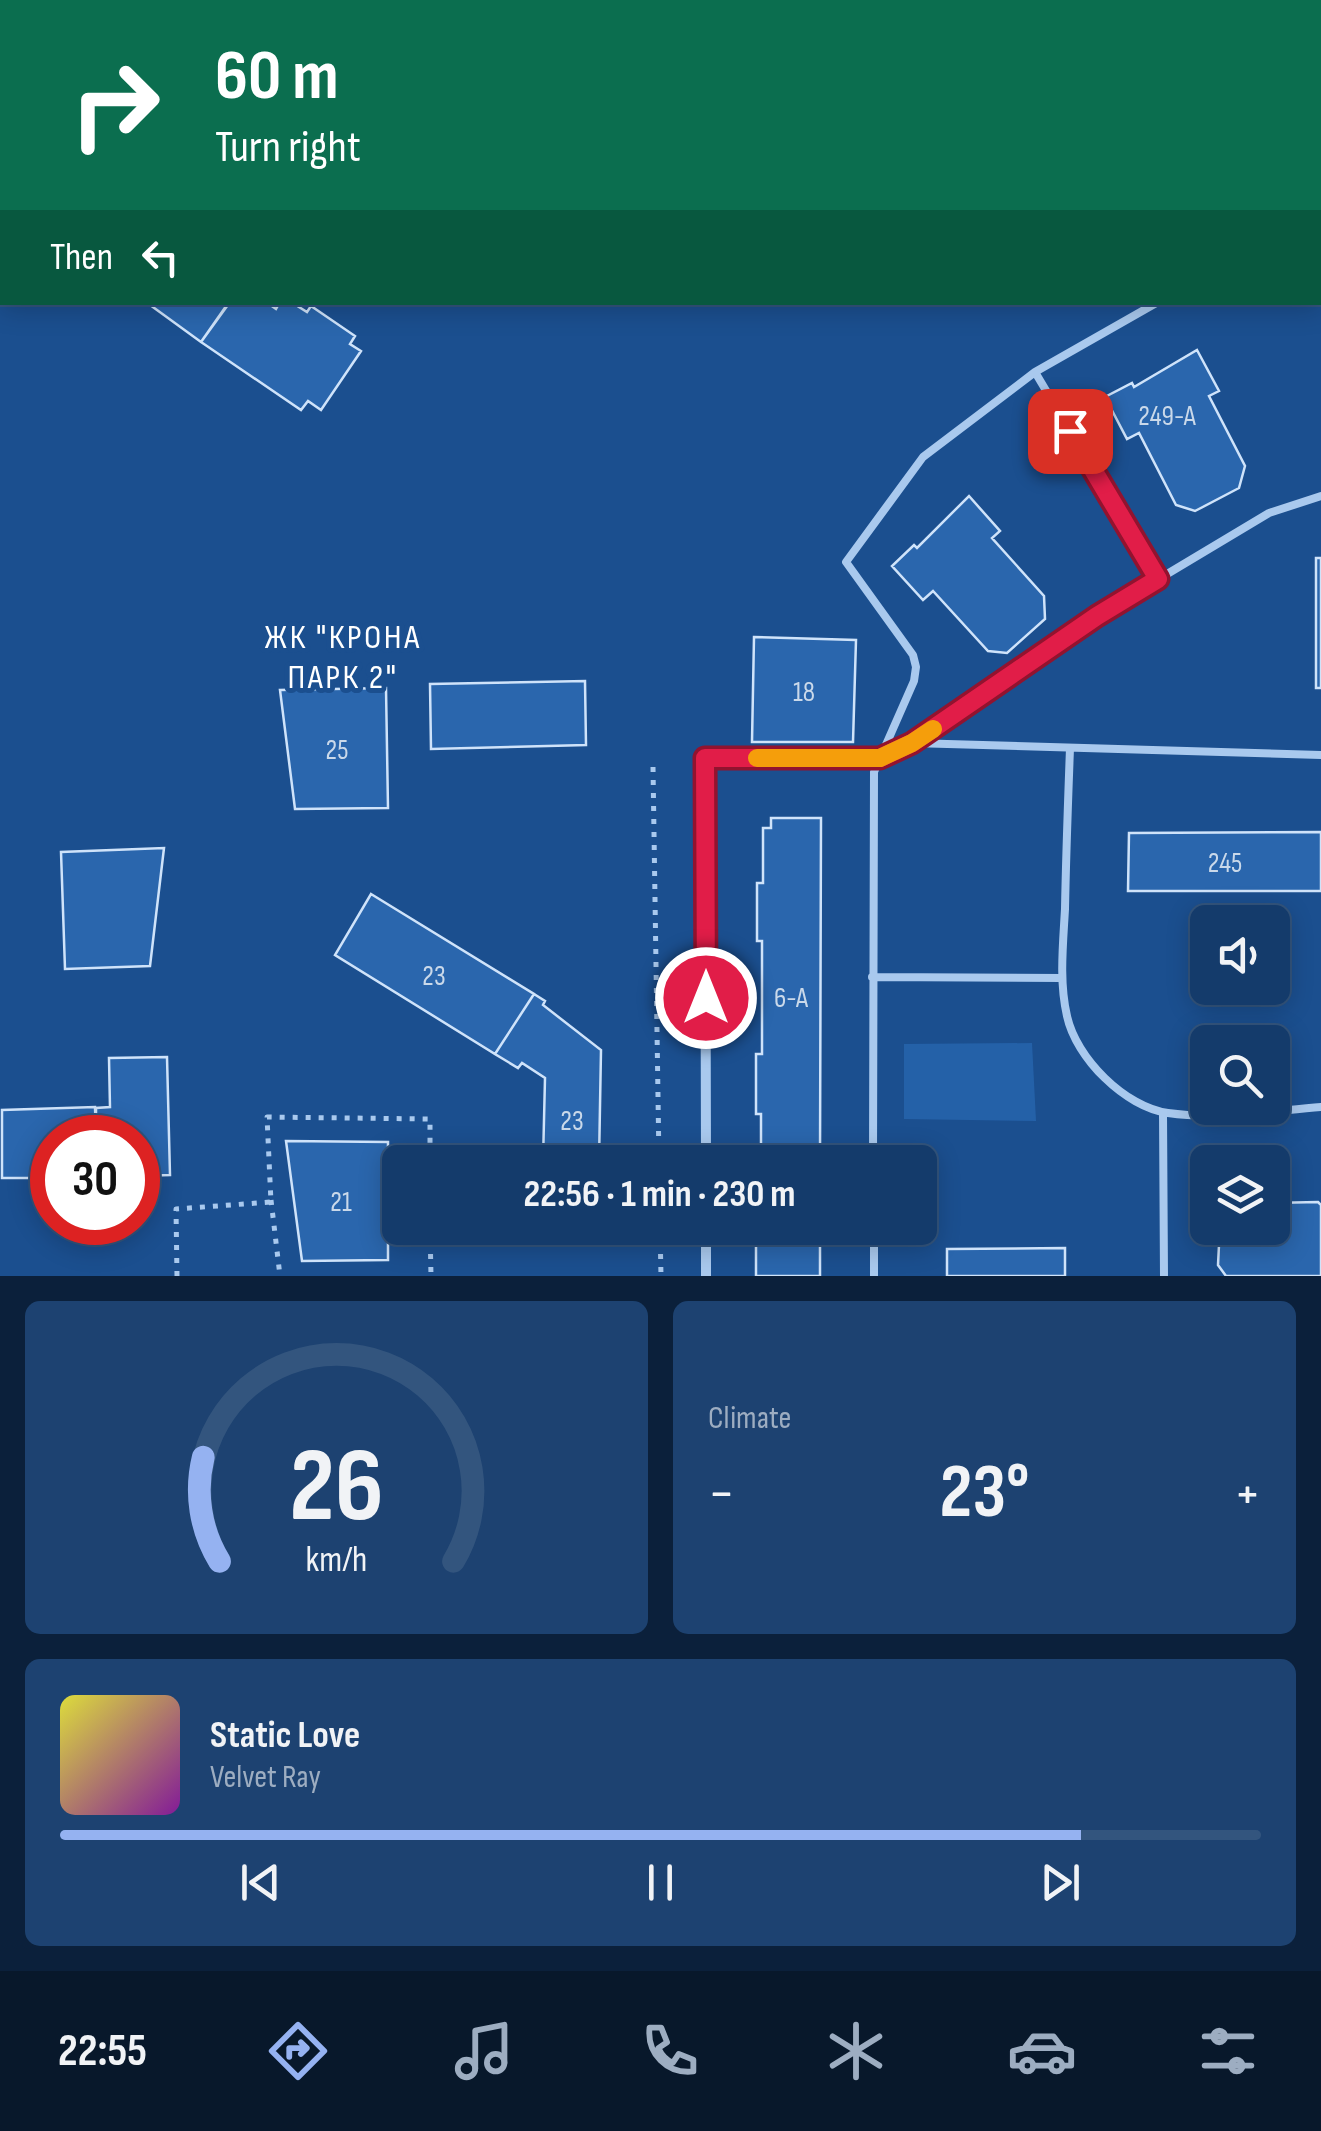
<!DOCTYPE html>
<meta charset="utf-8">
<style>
:root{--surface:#143b6b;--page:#1d4271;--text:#f1f3f6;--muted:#9dadc1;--line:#33557e;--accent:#95b2f1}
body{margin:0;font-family:"Sofia Sans Condensed",sans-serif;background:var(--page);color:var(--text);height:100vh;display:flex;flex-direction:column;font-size:38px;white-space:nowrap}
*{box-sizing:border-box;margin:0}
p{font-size:32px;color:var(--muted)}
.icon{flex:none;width:55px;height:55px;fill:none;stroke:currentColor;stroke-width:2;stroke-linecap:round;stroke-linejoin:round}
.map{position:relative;height:1276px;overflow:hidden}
.drawer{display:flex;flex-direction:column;gap:25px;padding:25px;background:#0b203b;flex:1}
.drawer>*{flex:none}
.banner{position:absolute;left:0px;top:0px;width:1322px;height:305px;box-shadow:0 5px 25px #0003,0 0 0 2px var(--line);background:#0b6e4f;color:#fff;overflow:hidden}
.fabs{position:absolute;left:1190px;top:905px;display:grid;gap:20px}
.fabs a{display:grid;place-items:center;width:100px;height:100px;border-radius:15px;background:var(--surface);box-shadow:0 5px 25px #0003,0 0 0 2px var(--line);font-size:50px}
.speed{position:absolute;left:30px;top:1115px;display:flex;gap:20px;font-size:50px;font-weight:700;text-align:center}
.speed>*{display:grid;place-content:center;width:130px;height:130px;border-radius:50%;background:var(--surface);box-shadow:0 5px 25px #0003,0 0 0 2px var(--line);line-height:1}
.speed .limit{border:15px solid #d22;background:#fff;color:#111}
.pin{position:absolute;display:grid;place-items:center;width:85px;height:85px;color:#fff;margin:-42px;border-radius:20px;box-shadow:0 5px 15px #0006}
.me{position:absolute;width:110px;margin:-55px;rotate:0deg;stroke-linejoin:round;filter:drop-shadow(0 0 8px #0008)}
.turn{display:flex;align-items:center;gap:35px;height:210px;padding:0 50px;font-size:45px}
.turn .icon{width:130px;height:130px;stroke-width:2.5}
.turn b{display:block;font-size:70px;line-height:85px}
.then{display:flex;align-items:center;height:95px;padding:0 50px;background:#0003;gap:20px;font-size:38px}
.big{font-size:75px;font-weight:700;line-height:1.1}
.drawer .tile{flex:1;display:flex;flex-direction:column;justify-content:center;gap:15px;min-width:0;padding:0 35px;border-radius:15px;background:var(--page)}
.drawer .dial{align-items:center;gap:0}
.dial svg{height:260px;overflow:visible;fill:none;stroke:var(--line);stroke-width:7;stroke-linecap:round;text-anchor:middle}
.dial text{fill:var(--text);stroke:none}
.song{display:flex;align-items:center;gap:30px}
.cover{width:120px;height:120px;border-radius:15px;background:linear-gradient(135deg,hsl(60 70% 55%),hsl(290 70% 35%))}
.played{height:10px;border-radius:5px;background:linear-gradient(90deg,var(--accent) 85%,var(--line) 85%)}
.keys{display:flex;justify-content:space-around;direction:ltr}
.heat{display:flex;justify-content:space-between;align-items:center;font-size:55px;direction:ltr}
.drawer .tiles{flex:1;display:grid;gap:25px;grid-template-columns:1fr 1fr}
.tile:last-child{grid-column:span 2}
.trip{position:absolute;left:382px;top:1145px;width:555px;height:100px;border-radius:15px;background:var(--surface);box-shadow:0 5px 25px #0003,0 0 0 2px var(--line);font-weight:700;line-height:100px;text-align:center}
.tab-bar{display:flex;height:160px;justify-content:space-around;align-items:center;background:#08182b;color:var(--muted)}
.tab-bar .icon{width:70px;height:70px}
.tab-bar .selected{color:var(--accent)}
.tab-bar b{font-size:45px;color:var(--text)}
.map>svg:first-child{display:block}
.green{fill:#2461a8}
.building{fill:#2a66ad;stroke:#cfe3fa;stroke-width:2.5}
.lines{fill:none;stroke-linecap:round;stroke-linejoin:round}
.path{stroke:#a9c9ee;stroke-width:5;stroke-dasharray:5 8;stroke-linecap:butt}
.lane{stroke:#a9c9ee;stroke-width:8}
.street{stroke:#a9c9ee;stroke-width:10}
.secondary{stroke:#d6e6fa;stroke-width:20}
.route-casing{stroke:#92132f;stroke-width:25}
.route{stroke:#e11d48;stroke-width:18}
.slow{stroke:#f59e0b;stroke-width:18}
.labels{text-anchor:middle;stroke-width:10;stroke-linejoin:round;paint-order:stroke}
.number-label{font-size:28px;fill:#cad9ea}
.neighbourhood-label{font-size:35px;letter-spacing:2.5px;fill:#fff;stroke:#1b4f8f}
</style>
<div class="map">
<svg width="1321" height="1276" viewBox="0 0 1321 1276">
<rect width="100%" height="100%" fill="#1b4f8f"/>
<!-- green -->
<path class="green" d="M1032 1043 1036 1121 904 1119V1044Z"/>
<!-- building -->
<path class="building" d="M267 0H475L479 2H265Z
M146 302H229L201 342Z
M230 302H266L276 309 280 302H291L307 312 311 306 355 336 350 344 361 351 321 410 308 401 301 410 201 342Z
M1197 350 1219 391 1209 396 1245 466 1239 488 1195 511 1176 505 1139 433 1127 439 1105 397 1132 383 1134 387Z
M969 496 1000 531 992 538 1044 596 1045 619 1007 653 988 651 933 591 923 600 892 566 914 545 917 548Z
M1316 558H1321V688H1316Z
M754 637 856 640 853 742H752Z
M585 681 586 745 431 749 430 684Z
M386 688 388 808 295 809 280 690Z
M771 818H821L820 1162H761V1114H756V1054H762V941H757V883H763V828H771Z
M1321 832V891H1128L1129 833Z
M164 848 150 966 65 969 61 852Z
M371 894 534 994 495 1054 335 955Z
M534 994 545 1001 543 1005 601 1050 599 1162H543L545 1078 522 1063 518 1068 495 1054Z
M167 1057 170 1175 138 1176V1138H96V1108L110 1107 109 1058Z
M95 1107 96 1138H52V1178H2V1110Z
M286 1141 388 1142V1260L302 1261Z
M1318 1202 1321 1205V1276H1226L1218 1265 1219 1245 1228 1237V1228H1272V1203Z
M756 1228H820V1276H756Z
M1065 1248V1276H947V1249Z"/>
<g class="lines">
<!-- path -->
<path class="path" d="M53 2 55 0
M167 2 169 0
M0 80 2 77
M0 251 2 248
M653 767 659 1162
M271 1200 280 1276
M430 1228 431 1276
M660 1228 661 1276
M177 1276 176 1209 271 1202 267 1117 430 1119V1162"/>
<!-- lane -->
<path class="lane" d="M1320 73H1321
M1320 231 1321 230
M1035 372 1158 579
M912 743 1097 616 1269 513 1321 496
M1070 748C1068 802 1066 855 1065 909 1063 945 1059 982 1067 1016 1076 1058 1125 1107 1168 1113 1218 1120 1271 1111 1321 1107
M705 758H880L912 743 1321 755
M872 977 1062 978
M1163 1113 1164 1276
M873 1162 874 772 914 681 916 667 913 655 846 562 923 457 1035 372 1158 302
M874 1228V1276"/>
<!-- street -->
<path class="street" d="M705 758 706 1162
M706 1276V1228"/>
<!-- secondary -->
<path class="secondary" d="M106 2 107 0
M0 158 2 154"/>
</g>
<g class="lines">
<!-- route casing -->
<g class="route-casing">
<path id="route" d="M706 998 705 758H880L912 743 1097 616 1158 579 1070 431"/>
</g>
<!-- route -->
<use href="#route" class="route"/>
<!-- slow -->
<path class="slow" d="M757 758H880L912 743 933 729"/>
</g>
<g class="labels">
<!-- number labels -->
<g class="number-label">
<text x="1167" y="425">249-А</text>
<text x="804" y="701">18</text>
<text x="337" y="759">25</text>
<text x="1225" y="872">245</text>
<text x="434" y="985">23</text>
<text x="791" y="1007">6-А</text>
<text x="572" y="1130">23</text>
<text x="341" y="1211">21</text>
</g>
<!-- neighbourhood labels -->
<g class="neighbourhood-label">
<text x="343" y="648">ЖК "КРОНА<tspan x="343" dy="40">ПАРК 2"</tspan></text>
</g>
</g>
</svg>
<div class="fabs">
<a><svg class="icon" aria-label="sound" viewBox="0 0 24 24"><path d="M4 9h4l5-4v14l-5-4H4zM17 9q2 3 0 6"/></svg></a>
<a><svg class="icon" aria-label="search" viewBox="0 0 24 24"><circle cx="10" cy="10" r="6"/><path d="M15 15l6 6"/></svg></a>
<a><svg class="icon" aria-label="layers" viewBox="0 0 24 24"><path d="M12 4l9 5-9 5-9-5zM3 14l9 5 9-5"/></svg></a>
</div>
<div class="speed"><div class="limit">30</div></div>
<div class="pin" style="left:1070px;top:431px;background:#d93025"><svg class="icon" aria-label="arrive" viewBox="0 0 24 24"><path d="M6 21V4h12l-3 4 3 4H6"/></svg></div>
<svg class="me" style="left:706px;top:998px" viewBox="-20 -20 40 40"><circle r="17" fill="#e11d48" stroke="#fff" stroke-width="3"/><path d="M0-11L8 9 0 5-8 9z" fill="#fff"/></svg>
<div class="trip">22:56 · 1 min · 230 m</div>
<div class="banner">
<div class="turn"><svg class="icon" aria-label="right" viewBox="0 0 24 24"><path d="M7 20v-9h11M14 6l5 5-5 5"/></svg><div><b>60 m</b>Turn right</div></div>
<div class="then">Then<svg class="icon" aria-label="left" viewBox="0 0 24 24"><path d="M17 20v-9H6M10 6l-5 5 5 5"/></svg></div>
</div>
</div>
<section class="drawer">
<div class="tiles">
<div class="tile dial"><svg viewBox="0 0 100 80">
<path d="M14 69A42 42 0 1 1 86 69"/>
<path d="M14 69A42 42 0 0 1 9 37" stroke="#95b2f1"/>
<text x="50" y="56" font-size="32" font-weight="700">26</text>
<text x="50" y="72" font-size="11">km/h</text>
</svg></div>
<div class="tile"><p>Climate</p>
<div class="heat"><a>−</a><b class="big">23°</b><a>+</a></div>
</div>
<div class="tile">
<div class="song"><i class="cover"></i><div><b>Static Love</b><p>Velvet Ray</p></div></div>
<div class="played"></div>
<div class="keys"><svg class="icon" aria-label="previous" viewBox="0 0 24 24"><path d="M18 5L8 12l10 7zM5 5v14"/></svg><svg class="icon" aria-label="pause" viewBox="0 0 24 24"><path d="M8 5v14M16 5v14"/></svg><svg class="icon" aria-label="next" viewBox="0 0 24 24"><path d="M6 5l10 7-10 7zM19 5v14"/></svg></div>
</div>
</div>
</section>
<nav class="tab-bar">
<b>22:55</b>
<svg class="icon selected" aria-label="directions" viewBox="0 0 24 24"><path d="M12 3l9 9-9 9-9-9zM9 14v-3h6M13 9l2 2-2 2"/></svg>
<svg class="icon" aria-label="music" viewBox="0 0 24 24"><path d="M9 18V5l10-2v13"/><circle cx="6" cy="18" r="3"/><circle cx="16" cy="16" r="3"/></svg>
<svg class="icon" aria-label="phone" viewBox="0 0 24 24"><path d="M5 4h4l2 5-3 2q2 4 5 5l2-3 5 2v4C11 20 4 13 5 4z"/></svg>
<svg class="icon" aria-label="climate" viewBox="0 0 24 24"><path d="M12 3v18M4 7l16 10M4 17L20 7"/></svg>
<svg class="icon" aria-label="car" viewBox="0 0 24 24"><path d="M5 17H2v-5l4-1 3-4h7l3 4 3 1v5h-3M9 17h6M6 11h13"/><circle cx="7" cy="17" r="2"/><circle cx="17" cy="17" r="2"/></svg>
<svg class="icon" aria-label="filters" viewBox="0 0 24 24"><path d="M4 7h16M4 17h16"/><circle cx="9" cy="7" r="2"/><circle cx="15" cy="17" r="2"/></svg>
</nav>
